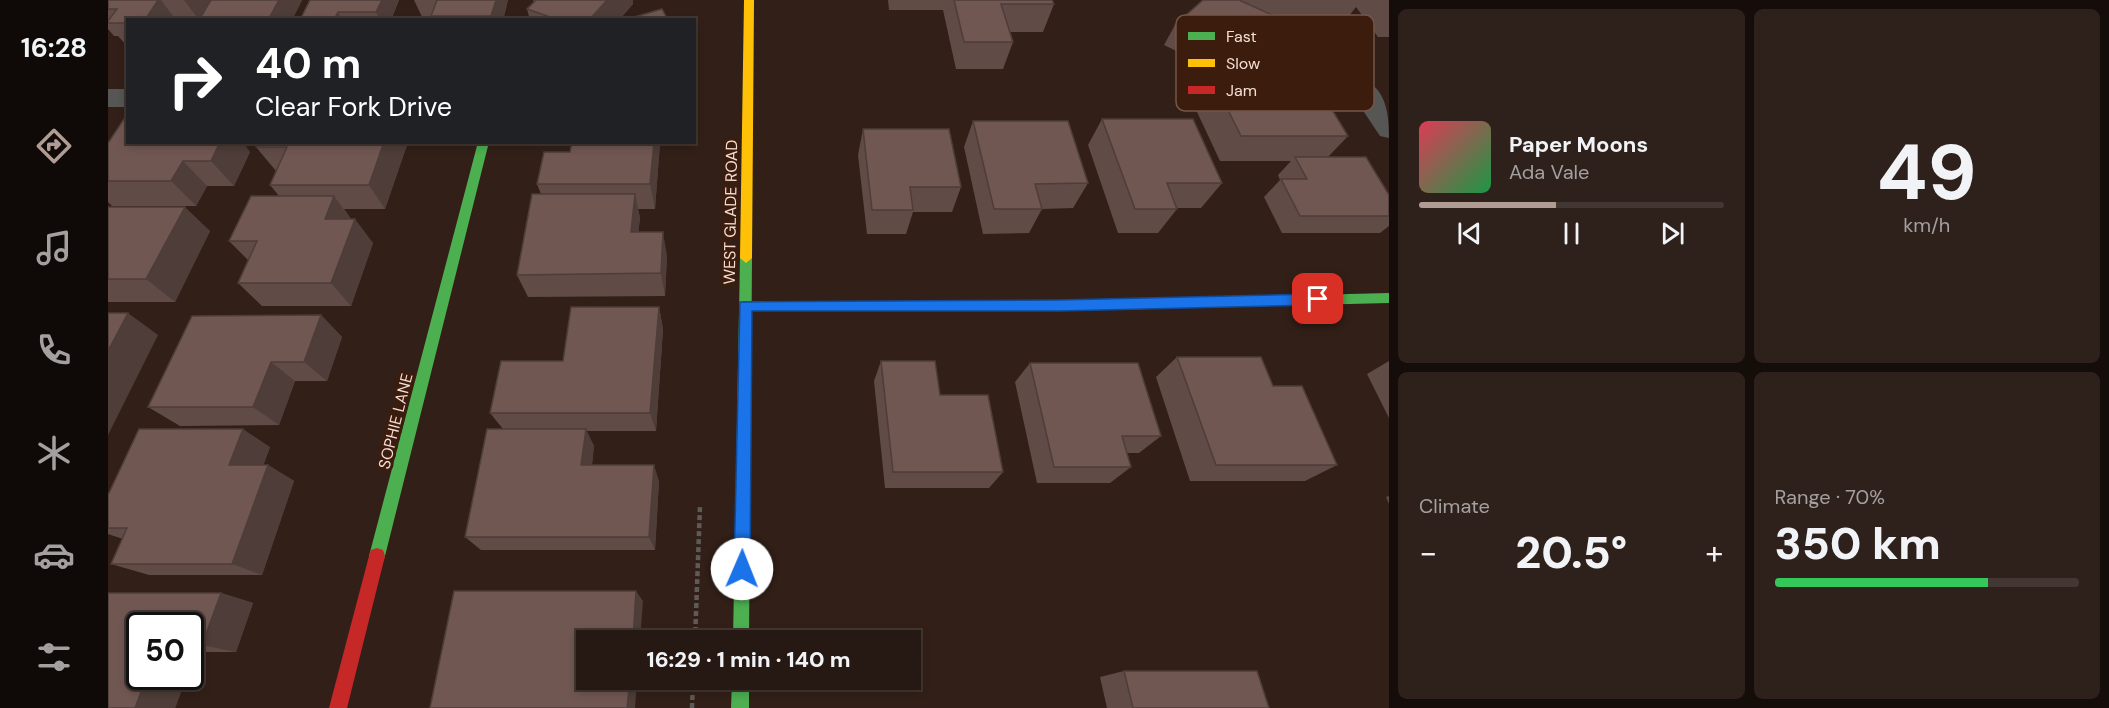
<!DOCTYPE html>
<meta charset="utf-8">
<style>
:root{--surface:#261812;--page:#2e211b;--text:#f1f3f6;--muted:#a4a09f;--line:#423732;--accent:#b19c93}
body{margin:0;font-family:"DM Sans",sans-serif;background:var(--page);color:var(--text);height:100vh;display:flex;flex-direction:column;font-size:22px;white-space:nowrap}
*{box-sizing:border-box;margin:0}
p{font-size:20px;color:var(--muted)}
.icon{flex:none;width:33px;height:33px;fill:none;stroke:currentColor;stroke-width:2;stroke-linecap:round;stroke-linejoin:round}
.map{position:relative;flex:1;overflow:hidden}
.panel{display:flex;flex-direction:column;gap:9px;padding:9px;background:#150d0a;width:720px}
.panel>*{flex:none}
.banner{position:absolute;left:18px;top:18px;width:570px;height:126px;border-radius:0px;box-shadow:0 3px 9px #0003,0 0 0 2px var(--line);background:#202124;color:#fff;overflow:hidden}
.speed{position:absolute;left:18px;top:612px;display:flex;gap:12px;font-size:30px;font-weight:700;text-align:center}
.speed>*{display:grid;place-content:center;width:78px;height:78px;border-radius:50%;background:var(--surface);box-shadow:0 3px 9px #0003,0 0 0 2px var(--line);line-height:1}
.speed .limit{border:3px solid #111;border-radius:9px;background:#fff;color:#111}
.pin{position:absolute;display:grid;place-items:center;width:51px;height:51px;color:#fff;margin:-26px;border-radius:12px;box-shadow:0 3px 9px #0006}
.me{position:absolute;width:66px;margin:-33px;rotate:1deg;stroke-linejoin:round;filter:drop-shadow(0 0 4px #0008)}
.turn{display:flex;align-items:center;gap:21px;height:126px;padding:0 30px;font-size:27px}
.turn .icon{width:78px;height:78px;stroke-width:2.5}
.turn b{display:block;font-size:42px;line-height:51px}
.big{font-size:45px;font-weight:800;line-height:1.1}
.panel .tile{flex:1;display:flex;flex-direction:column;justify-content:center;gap:9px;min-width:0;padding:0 21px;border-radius:9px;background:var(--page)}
.panel .dial{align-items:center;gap:0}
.dial b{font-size:78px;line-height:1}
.song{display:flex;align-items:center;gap:18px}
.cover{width:72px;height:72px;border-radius:9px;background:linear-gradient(135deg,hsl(350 70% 55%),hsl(140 70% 35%))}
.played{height:6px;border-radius:3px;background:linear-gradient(90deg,var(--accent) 45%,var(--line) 45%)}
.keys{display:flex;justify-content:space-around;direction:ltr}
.heat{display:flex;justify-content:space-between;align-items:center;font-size:33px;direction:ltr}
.charge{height:9px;border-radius:4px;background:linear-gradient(90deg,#34c759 70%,var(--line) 0)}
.panel .tiles{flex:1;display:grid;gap:9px;grid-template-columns:repeat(2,1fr)}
.trip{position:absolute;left:468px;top:630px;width:345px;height:60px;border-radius:0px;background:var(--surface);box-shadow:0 3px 9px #0003,0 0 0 2px var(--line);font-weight:800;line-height:60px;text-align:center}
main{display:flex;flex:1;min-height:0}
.dock{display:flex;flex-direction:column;width:108px;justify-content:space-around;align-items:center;background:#0f0a07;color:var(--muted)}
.dock .icon{width:42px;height:42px}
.dock .active{color:var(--accent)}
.dock b{font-size:27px;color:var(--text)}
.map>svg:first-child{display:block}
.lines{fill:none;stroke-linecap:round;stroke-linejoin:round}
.path{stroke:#5d5b57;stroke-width:4.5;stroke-dasharray:5 3;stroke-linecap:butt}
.street{fill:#565754;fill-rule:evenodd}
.fast{fill:#4caf50;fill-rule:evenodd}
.slow{fill:#ffc107;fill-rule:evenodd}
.jam{fill:#c62828;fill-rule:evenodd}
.wall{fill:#604b47}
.shaded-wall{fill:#4e3d39}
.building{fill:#705752;stroke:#4e3d39;stroke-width:1.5}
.route{fill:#1a73e8;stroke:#114b97;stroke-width:1.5}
.labels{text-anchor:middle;stroke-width:6;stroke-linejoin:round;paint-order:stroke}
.street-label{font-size:16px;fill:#f5dfd5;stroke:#3c1c0d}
.key{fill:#3c1c0d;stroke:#745649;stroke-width:1.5}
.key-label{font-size:16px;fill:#f5dfd5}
</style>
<main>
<nav class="dock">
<b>16:28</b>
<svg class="icon active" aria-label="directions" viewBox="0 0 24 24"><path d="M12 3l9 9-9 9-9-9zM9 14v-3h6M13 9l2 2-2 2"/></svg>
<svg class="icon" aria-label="music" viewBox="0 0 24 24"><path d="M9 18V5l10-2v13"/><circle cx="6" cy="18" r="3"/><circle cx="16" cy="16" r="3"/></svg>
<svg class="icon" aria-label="phone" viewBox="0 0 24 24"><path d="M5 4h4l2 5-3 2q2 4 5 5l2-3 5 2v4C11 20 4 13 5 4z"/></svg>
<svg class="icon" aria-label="climate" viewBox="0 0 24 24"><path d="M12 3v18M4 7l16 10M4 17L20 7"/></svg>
<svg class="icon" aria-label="car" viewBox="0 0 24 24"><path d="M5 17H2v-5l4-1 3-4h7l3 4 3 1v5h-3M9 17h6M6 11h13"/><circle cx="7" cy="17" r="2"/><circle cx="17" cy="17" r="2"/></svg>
<svg class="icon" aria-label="filters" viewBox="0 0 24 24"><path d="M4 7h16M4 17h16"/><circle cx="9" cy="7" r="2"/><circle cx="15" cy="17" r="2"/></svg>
</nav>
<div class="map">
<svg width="1281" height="708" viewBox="0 0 1281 708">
<rect width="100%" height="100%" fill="#322018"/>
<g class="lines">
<!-- path -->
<path class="path" d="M587 640 592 506
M584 708 585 680"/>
<!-- street -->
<path class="street" d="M1253 79C1279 87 1281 116 1281 138L1272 136 1240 88 1244 82Z
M0 89H20V107H0Z"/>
<!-- fast -->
<path class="fast" d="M370 142H381L277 556 275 562 269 564 263 562 261 556Z
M638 253 644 258 641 640H625L632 258Z
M1281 293V303L951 311H821L816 310 815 306 816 302 821 301H951Z
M624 680H641V708H623Z"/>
<!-- slow -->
<path class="slow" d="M636 0H646L644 258 638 263 632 258Z"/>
<!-- jam -->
<path class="jam" d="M637 301H821L826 302 827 306 826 310 821 311H637L632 310 631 306 632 302Z
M269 548 275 550 277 556 239 708H221L261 556 263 550Z"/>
</g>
<!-- wall -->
<path class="wall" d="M0 0H194L184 20H20V47L10 36H6L0 29Z
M202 0H291L283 20H192Z
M306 0H400L395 20 315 19Z
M425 0H525V4L511 20H422L419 9 426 2Z
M780 0H944L946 4 935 32H902L905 42 895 69H848L835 10H781Z
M1095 0H1281V37H1270L1248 7 1237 21 1172 25 1161 40 1133 69 1111 58 1101 67 1056 45 1067 25Z
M1100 70 1193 103 1240 136 1220 157 1281 195V226L1272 233H1174L1156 197 1172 180 1170 175 1183 161H1112L1082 97Z
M994 119 1114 183 1093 208H1069V209L1050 233H1010L980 145Z
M865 121 980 183 965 208 934 209 921 233 875 234 856 147Z
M755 129 853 187 844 212H805L798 234H759L750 155Z
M300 142 277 209H236L243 219 265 243 243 306H154L130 283 140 260 121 241 171 196 162 185 168 171 148 147Z
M464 142H552L547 209H530L532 218 530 232 559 256 557 296 420 297 409 275 433 194 429 184 462 152Z
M0 143 142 152 126 186H99L88 206H4L0 202Z
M0 207 102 231 67 302H0Z
M551 307 555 329 548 431H478L486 446 484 465 551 481 547 550H373L357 537 395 429 382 413 455 361Z
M213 315 234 337 219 381H187L171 425 72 426 40 407Z
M1069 357 1165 386 1229 465 1197 481H1082L1048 377Z
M773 361 832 395 895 472 881 488H777L766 381Z
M1281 361V418L1259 374Z
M922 363 1053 436 1031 453H1019L1023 467 1002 483H929L907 382Z
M162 447 155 465H160L186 481 154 575H41L3 564 15 539 0 534V495Z
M1281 496V504L1278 497Z
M0 593H113L145 603 128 652H88L82 667V626H32V676H79L67 708H0Z
M1016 671 1161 708H999L992 677Z"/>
<!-- shaded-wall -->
<path class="shaded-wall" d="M50 0H53L68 20H37Z
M76 0H110L91 20Z
M171 0H194L184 20H160Z
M274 0H291L283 20H272L268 12Z
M388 0H400L395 20H385L383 16Z
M499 0H525V4L511 20H481Z
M230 12 234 20H226Z
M1175 20 1161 40 1133 69 1147 49Z
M1124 38 1111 58 1101 67 1115 47Z
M587 61 589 88 586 89V62Z
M107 142H135L142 152 126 186 103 161Z
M276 142H300L277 209 261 185Z
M546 142H552V145L547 209 542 184Z
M75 161 99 186 88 206 63 181Z
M527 194 532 218 528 256 523 232Z
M226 196 244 221 217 219Z
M77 207 102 231 67 302 38 279Z
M247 219 265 243 243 306 223 283Z
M555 232 559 256 557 296 553 273Z
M551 307 555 329 548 431 542 413Z
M20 313 50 335 0 435V351Z
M213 315 234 337 219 381 196 362Z
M163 362 187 381 171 425 145 407Z
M135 429 162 447 150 481 121 465Z
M478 429 486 446 482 481 473 465Z
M160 465 186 481 154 575 124 564Z
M546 465 551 481 547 550 541 537Z
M528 591 535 601 532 640H525Z
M113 593 145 603 128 652 94 645Z
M82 651 88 652 82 667Z
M39 676H79L67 708H27Z
M522 680H529L527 708H519Z"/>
<!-- building -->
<path class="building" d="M0 0H50L37 20H20V23H0V21L9 9H0Z
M103 0H171L160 20H91Z
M202 0H274L268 12H230L226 20H192Z
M329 0H388L383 16H323Z
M428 0H499L481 20H451L419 9Z
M846 0H944L946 4H893L905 42H856Z
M1095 0H1131L1175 20 1147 49 1124 38 1115 47 1067 25Z
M554 9 560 20H516Z
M1100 70H1174L1193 103H1220L1240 136H1133Z
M20 113V142H112L103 161H75L63 181H0V143Z
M994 119H1085L1114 183H1059L1069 209H1027Z
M865 121H960L980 183 927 184 934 209H886Z
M755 129H841L853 187H802L805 210H764Z
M151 142H276L261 185H162L179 147H148Z
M464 142H546L542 184H429L436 152H462Z
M1187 157H1258L1281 195V216H1192L1173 179H1199Z
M424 194H527L523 232H555L553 273 409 275Z
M143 196H226L217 219H247L223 283H130L149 241H121Z
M0 207H77L38 279H0Z
M463 307H551L542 413H382L393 361H455Z
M0 313H20L0 351Z
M213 315 196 362H163L145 407H40L84 316Z
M1069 357H1153L1165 386H1194L1229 465H1108Z
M773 361H827L832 395H880L895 472H785Z
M922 363H1030L1053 436H1014L1023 467H946Z
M31 429H135L121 465H160L124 564H3L19 528H0V495Z
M379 429H478L473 465H546L541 537H357Z
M346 591H528L525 640H478V680H522L519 708H322Z
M0 593H113L94 645H82V626H32V676H39L27 708H0Z
M1016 671H1149L1161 708H1025Z"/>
<!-- route -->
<path class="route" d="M1210 294 1217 299 1210 305 951 311H644L642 569 640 574 634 577 628 574 626 569 632 302 951 300Z"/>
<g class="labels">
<!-- street labels -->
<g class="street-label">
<text transform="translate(622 212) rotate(-89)" y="6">WEST GLADE ROAD</text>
<text transform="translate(287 421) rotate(-76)" y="6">SOPHIE LANE</text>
</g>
</g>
<!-- legend -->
<rect x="1068" y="15" width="198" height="96" rx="9" class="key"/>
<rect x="1080" y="32" width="27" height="8" fill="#4caf50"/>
<rect x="1080" y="59" width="27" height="8" fill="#ffc107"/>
<rect x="1080" y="86" width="27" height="8" fill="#c62828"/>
<g class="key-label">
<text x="1118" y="42">Fast</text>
<text x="1118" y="69">Slow</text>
<text x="1118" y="96">Jam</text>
</g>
</svg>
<div class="speed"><div class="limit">50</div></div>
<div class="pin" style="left:1210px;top:299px;background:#d93025"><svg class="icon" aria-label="arrive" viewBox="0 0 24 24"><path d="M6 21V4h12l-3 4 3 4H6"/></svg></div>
<svg class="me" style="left:634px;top:569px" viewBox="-20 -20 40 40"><circle r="19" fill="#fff"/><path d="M0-13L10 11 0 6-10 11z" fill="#1a73e8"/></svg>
<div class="trip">16:29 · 1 min · 140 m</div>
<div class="banner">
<div class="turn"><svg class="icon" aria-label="right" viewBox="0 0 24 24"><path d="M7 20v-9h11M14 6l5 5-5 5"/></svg><div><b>40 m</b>Clear Fork Drive</div></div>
</div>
</div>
<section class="panel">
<div class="tiles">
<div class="tile">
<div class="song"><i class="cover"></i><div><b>Paper Moons</b><p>Ada Vale</p></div></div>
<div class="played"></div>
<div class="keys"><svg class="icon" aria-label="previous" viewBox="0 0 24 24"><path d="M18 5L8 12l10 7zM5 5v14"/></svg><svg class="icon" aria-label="pause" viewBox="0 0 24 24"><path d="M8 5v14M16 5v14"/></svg><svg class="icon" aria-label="next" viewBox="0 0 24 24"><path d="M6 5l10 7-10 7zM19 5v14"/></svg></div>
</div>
<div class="tile dial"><b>49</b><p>km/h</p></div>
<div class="tile"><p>Climate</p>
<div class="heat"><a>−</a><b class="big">20.5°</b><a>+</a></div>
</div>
<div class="tile"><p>Range · 70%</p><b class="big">350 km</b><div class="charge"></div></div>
</div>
</section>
</main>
